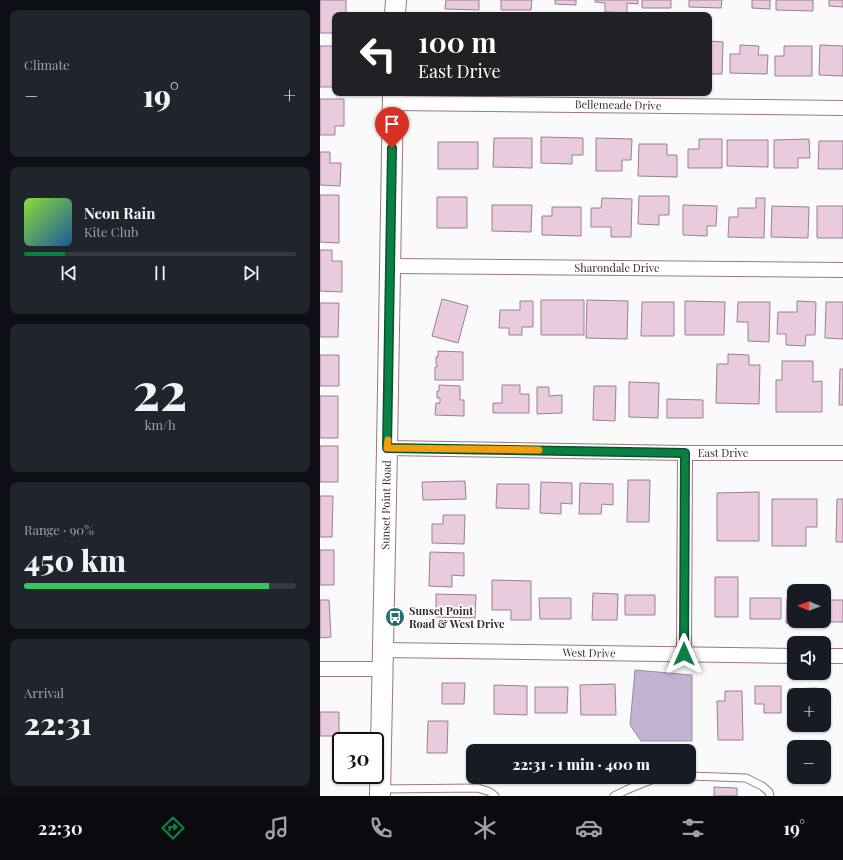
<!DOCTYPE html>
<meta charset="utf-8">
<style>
:root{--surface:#171b24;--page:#20242c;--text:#f1f3f6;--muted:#9ea1a6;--line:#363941;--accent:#0b8043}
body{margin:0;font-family:"Playfair Display",serif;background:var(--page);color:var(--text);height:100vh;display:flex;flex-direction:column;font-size:15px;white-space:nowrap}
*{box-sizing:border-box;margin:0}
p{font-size:13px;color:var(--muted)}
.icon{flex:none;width:22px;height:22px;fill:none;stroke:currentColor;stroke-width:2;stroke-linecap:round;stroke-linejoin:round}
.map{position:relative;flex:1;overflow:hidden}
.sheet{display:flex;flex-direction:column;gap:10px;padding:10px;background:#0d0f14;width:320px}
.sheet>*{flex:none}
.guide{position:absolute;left:12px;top:12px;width:380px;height:84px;border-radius:8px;box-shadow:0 1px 3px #0004;background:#202124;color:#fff;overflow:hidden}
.needle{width:26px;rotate:271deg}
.fabs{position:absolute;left:467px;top:584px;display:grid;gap:8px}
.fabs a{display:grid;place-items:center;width:44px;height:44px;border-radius:8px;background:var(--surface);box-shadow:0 1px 3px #0004;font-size:20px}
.speed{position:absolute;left:12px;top:732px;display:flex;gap:8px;font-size:20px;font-weight:700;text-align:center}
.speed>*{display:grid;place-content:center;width:52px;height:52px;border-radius:50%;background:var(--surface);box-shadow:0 1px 3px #0004;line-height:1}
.speed .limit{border:2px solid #111;border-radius:6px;background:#fff;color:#111}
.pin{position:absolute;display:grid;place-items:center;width:34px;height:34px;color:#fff;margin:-41px -17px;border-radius:50% 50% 50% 0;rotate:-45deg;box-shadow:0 0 4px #0007}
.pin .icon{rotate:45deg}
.me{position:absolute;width:44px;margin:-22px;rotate:0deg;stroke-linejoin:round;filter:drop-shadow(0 0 3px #0008)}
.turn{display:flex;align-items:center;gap:14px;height:84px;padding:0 20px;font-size:18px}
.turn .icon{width:52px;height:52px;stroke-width:2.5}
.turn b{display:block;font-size:28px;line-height:34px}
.big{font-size:30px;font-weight:800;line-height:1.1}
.sheet .card{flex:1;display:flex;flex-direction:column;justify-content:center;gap:6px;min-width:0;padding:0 14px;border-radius:8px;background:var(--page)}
.sheet .dial{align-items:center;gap:0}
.dial b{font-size:52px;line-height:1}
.song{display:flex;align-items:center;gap:12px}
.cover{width:48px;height:48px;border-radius:6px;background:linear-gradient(135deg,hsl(90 70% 55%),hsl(210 70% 35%))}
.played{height:4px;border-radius:2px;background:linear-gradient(90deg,var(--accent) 15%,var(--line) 15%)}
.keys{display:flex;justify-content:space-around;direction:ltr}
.heat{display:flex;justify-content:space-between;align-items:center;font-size:22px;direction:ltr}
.charge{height:6px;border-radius:3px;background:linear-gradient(90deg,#34c759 90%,var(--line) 0)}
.trip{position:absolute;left:146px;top:744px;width:230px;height:40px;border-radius:8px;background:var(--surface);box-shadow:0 1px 3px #0004;font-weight:800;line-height:40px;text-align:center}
.dock{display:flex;height:64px;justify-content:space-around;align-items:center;background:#090b0e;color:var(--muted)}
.dock .icon{width:28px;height:28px}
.dock .current{color:var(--accent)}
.dock b{font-size:18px;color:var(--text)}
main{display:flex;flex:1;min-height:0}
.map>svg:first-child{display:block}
.water{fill:#c2b3d3;stroke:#998aa1}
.building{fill:#eacadd;stroke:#9c7e90}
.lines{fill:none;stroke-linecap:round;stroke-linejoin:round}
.lane-casing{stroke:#9b7879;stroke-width:9}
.street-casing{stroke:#9b7879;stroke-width:16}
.secondary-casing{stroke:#9b7879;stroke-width:22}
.lane{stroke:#fff;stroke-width:7}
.street{stroke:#fff;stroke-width:14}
.secondary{stroke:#fff;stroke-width:20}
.route-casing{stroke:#07532c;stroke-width:10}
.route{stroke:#0b8043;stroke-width:7}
.slow{stroke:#f59e0b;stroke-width:7}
.labels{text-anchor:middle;stroke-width:3.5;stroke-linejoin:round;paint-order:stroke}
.street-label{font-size:11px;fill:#392a2b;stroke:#fff}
.poi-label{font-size:11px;font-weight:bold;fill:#392a2b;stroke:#fff;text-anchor:start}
</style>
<main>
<section class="sheet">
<div class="card"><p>Climate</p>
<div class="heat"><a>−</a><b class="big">19°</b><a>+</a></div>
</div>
<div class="card">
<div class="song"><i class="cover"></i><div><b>Neon Rain</b><p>Kite Club</p></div></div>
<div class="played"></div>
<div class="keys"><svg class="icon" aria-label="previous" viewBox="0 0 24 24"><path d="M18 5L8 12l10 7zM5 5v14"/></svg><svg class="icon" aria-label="pause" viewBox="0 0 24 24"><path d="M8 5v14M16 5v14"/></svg><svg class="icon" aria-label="next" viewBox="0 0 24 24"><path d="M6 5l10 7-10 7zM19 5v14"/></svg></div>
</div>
<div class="card dial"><b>22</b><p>km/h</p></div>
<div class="card"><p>Range · 90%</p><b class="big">450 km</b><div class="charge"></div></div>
<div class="card"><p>Arrival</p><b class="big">22:31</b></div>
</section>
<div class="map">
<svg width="523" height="796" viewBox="0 0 523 796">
<rect width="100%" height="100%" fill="#fafafa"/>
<!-- water -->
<path class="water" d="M315 670 372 675V741H321L310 725Z"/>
<!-- building -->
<path class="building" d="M0 0H26V15H15V33H0Z
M126 0H159V10L125 9Z
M181 0H212L211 10H181Z
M235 0H256V5L235 4Z
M275 0H318V4L307 3V13L285 12V3L275 2Z
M322 0H351V8H322Z
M369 0H402L401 8 369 7Z
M432 0H450V9L432 8Z
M456 0H493V11L456 10Z
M509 0H523V7L509 6Z
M389 41 403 42 402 74H389Z
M420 45 439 46 438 55H448L447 74 410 73V54H420Z
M500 45 523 46V76L499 75Z
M0 46H15V87H0Z
M464 46H492V76H455V56H464Z
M0 99H24V126H15V135H0Z
M221 137 263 138V155H252V164L221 163Z
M174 138H212V168L173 167Z
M276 138 312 139 311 160H302V171H276Z
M379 139H402V168H368V149H379Z
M489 139 490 158H478V168H454V140Z
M407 140H448V167L407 166Z
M499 141H523V169H498Z
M118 142H158V169H118Z
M319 144H347V155H357V177L318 176Z
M0 152H10V163H21L20 186 0 185Z
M0 195H19V243L0 242Z
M319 196H349V215H339V225L318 224Z
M117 197H147V228H117Z
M282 198 312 199 311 237H291V227H271V208H281Z
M436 198H445L444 238 408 237 409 217H418V208H436Z
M172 205H212L211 232 172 231Z
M363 205 397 206 396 226H387V236L363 235Z
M452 206 489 207 488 238 451 237Z
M497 206H523V238H497Z
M232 207H261V236L222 235V216H232Z
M0 250H12V261H22V292L0 291Z
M122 299 148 306 138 343 112 336Z
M221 300H264V335H221Z
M267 300 308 301 307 339 266 338Z
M200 301H213V327H202V335H189V328H179L180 310H200Z
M365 301 405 302 404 335H365Z
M477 301 496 302 495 335H486L485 346 466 345V334H457L458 312H477Z
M322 302H354V336H321Z
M418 302H450L449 342 428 341V322H417Z
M506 302H523V339L505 338Z
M0 303H19L18 337H0Z
M118 351 143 352V380H115V367H117V364H116V357H118Z
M408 354 429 355V365H440L439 404 396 403 397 364H408Z
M0 355H19V386H0Z
M462 361H493V382L502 381V412H456V380H462Z
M520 369H523V405H519Z
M309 382 339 383 338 418 309 417Z
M119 385 140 386V400H144V416L115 415 116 403H120V398H117V391H119Z
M182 385H200V394H209V413H173V403H182Z
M274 386H296L295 421 273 420Z
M217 387H229V396L242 395V413L217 414Z
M0 396H18V438H0Z
M347 399 383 400V418H347Z
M0 446H18V482H0Z
M308 480H330L329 522H307Z
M145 481 146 499 103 500 102 482Z
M221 482 252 483V504L241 503V514L220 513Z
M260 483 293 484V505L282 504 281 514H259Z
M177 484H209V509L176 508Z
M439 492V541H397V493Z
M0 496H13L12 537H0Z
M452 499H497V527H486V546H452Z
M517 499H523V542H516Z
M123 515H145L144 544 112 543V524H123Z
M0 550H14V585H0Z
M110 552 144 553V576L132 575V587L109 586Z
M395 577H418V617H395Z
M172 580 211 581V620H191V610H172Z
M273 593 298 594 297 620H272Z
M116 594 156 595 155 618 116 617Z
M305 595H335V615H305Z
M219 598H251V619H220Z
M430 598H461V619H430Z
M467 598 474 599V621H497V623H466Z
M0 600H9L11 637 0 638Z
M505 600H523V622H505Z
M122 683H145L144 704H122Z
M295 684 296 715H261L260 685Z
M174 685 207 686V715L174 714Z
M435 686H461V713H444V704H435Z
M215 687H248L247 713H215Z
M497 688V695H474V713H470L469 689Z
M405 691H422L423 740H398L397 701H405Z
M0 712H19V736H0Z
M108 721H128L127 753H107Z
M394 787 417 788V796H394Z"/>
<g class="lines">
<!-- lane casing -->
<g class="lane-casing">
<path id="lane" d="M369 776 426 778 442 786 449 792 450 796
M61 789 158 788 170 792 175 796
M294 796C310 788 325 781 342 777"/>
</g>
<!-- street casing -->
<g class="street-casing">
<path id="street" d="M73 103 523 108
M71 266 523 270
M67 448 365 453H523
M63 650 474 656
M364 654 365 453
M504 656H523
M0 669H63"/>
</g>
<!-- secondary casing -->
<g class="secondary-casing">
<path id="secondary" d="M75 15 76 0
M60 796 67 448 73 93"/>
</g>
<!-- lane -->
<use href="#lane" class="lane"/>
<!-- street -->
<use href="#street" class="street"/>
<!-- secondary -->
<use href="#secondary" class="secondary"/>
</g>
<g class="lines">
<!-- route casing -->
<g class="route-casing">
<path id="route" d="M72 148 67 448 365 453 364 654"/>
</g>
<!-- route -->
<use href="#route" class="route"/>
<!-- slow -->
<path class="slow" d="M68 440 67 448 219 450"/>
</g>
<!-- icons -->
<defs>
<g id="bus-disc" transform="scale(1)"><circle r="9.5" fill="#246f74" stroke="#fff"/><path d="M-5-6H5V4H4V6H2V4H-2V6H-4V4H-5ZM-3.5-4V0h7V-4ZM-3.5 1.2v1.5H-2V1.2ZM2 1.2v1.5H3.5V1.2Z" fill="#fff"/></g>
</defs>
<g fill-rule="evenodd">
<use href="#bus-disc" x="75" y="617"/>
</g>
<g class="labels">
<!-- street labels -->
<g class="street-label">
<text transform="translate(298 105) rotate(1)" y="4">Bellemeade Drive</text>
<text x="297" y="272">Sharondale Drive</text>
<text x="403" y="457">East Drive</text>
<text transform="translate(66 505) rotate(-89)" y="4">Sunset Point Road</text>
<text transform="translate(269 653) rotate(1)" y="4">West Drive</text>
</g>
<!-- poi labels -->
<g class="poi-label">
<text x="89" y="615">Sunset Point<tspan x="89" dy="13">Road &amp; West Drive</tspan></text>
</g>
</g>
</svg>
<div class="fabs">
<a><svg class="needle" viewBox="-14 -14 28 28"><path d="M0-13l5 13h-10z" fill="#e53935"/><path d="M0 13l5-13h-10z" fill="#9ea1a6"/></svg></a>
<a><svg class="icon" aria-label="sound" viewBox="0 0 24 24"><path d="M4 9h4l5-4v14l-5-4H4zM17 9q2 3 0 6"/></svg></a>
<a>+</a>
<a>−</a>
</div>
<div class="speed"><div class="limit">30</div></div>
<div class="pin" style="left:72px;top:148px;background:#d93025"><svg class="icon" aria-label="arrive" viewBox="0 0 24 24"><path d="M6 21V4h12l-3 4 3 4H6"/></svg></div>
<svg class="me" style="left:364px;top:654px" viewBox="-20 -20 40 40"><path d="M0-17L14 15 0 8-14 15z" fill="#0b8043" stroke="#fff" stroke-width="4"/></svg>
<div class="trip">22:31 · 1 min · 400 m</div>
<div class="guide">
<div class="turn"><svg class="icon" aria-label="left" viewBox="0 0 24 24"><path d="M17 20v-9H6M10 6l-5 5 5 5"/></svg><div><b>100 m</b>East Drive</div></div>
</div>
</div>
</main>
<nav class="dock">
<b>22:30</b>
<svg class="icon current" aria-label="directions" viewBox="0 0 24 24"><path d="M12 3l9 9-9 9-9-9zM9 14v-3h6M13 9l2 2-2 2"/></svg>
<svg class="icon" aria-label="music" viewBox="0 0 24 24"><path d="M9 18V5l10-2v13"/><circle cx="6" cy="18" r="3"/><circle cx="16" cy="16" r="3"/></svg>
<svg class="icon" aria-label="phone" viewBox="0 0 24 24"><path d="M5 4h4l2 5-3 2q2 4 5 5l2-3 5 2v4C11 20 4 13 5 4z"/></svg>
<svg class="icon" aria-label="climate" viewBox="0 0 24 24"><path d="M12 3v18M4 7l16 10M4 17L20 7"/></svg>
<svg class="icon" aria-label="car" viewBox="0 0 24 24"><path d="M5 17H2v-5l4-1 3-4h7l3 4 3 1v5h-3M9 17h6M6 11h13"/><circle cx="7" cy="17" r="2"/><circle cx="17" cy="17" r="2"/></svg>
<svg class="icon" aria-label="filters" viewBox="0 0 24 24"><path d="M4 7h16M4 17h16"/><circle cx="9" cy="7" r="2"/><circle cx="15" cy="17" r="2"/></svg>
<b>19°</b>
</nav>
